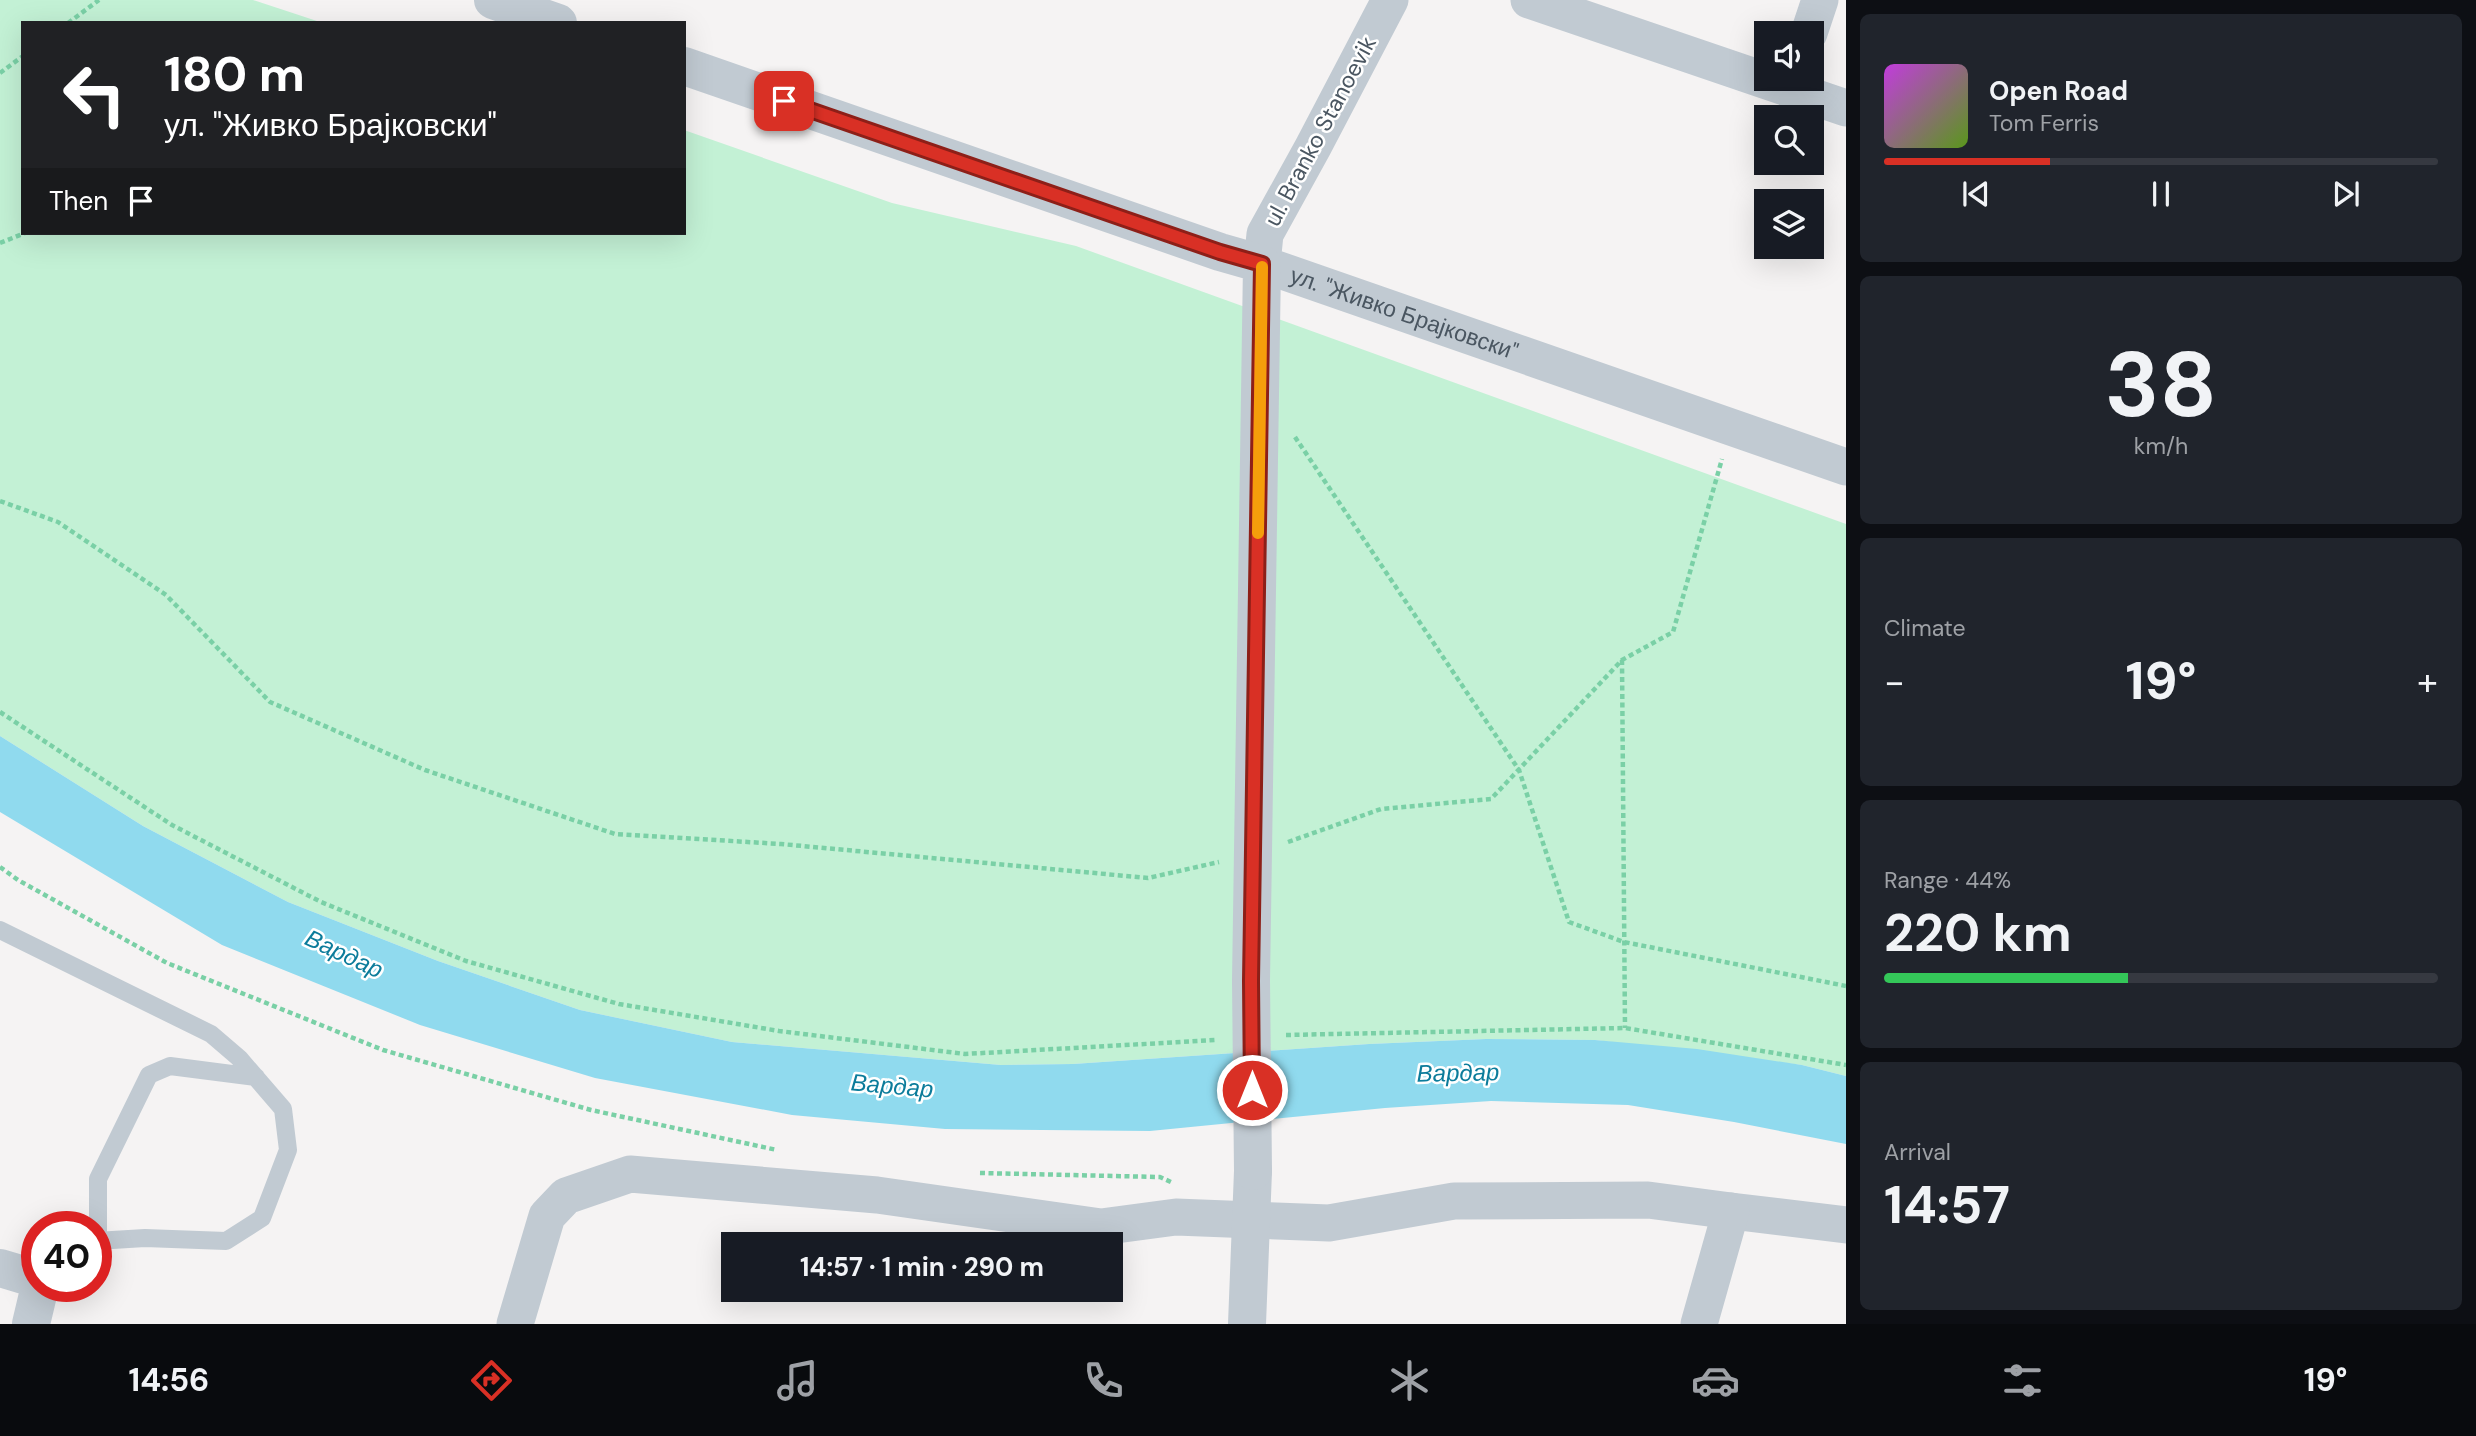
<!DOCTYPE html>
<meta charset="utf-8">
<style>
:root{--surface:#171b24;--page:#20242c;--text:#f1f3f6;--muted:#9ea1a6;--line:#363941;--accent:#d93025}
body{margin:0;font-family:"DM Sans",sans-serif;background:var(--page);color:var(--text);height:100vh;display:flex;flex-direction:column;font-size:26px;white-space:nowrap}
*{box-sizing:border-box;margin:0}
p{font-size:23px;color:var(--muted)}
.icon{flex:none;width:38px;height:38px;fill:none;stroke:currentColor;stroke-width:2;stroke-linecap:round;stroke-linejoin:round}
.map{position:relative;flex:1;overflow:hidden}
.drawer{display:flex;flex-direction:column;gap:14px;padding:14px;background:#0d0f14;width:630px}
.drawer>*{flex:none}
.top-card{position:absolute;left:21px;top:21px;width:665px;height:214px;border-radius:0px;box-shadow:0 7px 28px #0002;background:#202124;color:#fff;overflow:hidden}
.buttons{position:absolute;left:1754px;top:21px;display:grid;gap:14px}
.buttons a{display:grid;place-items:center;width:70px;height:70px;border-radius:0px;background:var(--surface);box-shadow:0 7px 28px #0002;font-size:35px}
.speed{position:absolute;left:21px;top:1211px;display:flex;gap:14px;font-size:35px;font-weight:700;text-align:center}
.speed>*{display:grid;place-content:center;width:91px;height:91px;border-radius:50%;background:var(--surface);box-shadow:0 7px 28px #0002;line-height:1}
.speed .limit{border:10px solid #d22;background:#fff;color:#111}
.pin{position:absolute;display:grid;place-items:center;width:60px;height:60px;color:#fff;margin:-30px;border-radius:14px;box-shadow:0 4px 10px #0006}
.me{position:absolute;width:77px;margin:-38px;rotate:0deg;stroke-linejoin:round;filter:drop-shadow(0 0 5px #0008)}
.turn{display:flex;align-items:center;gap:24px;height:147px;padding:0 28px;font-size:32px}
.turn .icon{width:91px;height:91px;stroke-width:2.5}
.turn b{display:block;font-size:49px;line-height:60px}
.then{display:flex;align-items:center;height:66px;padding:0 28px;background:#0003;gap:14px;font-size:26px}
.big{font-size:52px;font-weight:700;line-height:1.1}
.drawer .card{flex:1;display:flex;flex-direction:column;justify-content:center;gap:10px;min-width:0;padding:0 24px;border-radius:10px;background:var(--page)}
.drawer .dial{align-items:center;gap:0}
.dial b{font-size:91px;line-height:1}
.song{display:flex;align-items:center;gap:21px}
.cover{width:84px;height:84px;border-radius:10px;background:linear-gradient(135deg,hsl(290 70% 55%),hsl(90 70% 35%))}
.played{height:7px;border-radius:4px;background:linear-gradient(90deg,var(--accent) 30%,var(--line) 30%)}
.keys{display:flex;justify-content:space-around;direction:ltr}
.heat{display:flex;justify-content:space-between;align-items:center;font-size:38px;direction:ltr}
.charge{height:10px;border-radius:5px;background:linear-gradient(90deg,#34c759 44%,var(--line) 0)}
.trip{position:absolute;left:721px;top:1232px;width:402px;height:70px;border-radius:0px;background:var(--surface);box-shadow:0 7px 28px #0002;font-weight:700;line-height:70px;text-align:center}
.dock{display:flex;height:112px;justify-content:space-around;align-items:center;background:#090b0e;color:var(--muted)}
.dock .icon{width:49px;height:49px}
.dock .selected{color:var(--accent)}
.dock b{font-size:32px;color:var(--text)}
main{display:flex;flex:1;min-height:0}
.map>svg:first-child{display:block}
.green{fill:#c3f1d5}
.water{fill:#90daee}
.lines{fill:none;stroke-linecap:round;stroke-linejoin:round}
.path{stroke:#7ad0a6;stroke-width:4.5;stroke-dasharray:5 3.5;stroke-linecap:butt}
.service{stroke:#c1cad2;stroke-width:18}
.minor{stroke:#c1cad2;stroke-width:37}
.tertiary{stroke:#c1cad2;stroke-width:38}
.tertiary-bridge{stroke:#c1cad2;stroke-width:38}
.route-casing{stroke:#8d1f18;stroke-width:18}
.route{stroke:#d93025;stroke-width:12}
.slow{stroke:#f59e0b;stroke-width:12}
.labels{text-anchor:middle;stroke-width:5;stroke-linejoin:round;paint-order:stroke}
.street-label{font-size:23px;fill:#4a5661;stroke:#fff}
.water-label{font-size:24px;font-style:italic;fill:#0c7c9b;stroke:#fff}
</style>
<main>
<div class="map">
<svg width="1846" height="1324" viewBox="0 0 1846 1324">
<rect width="100%" height="100%" fill="#f5f3f3"/>
<!-- green -->
<path class="green" d="M0 0H253L323 23H23V233H684V130L892 203 1076 246 1846 524V1076L1802 1065 1595 1040 1486 1039 1369 1044 1073 1064 1001 1065 732 1042 580 1010 438 961 288 902 143 826 0 736Z"/>
<!-- water -->
<path class="water" d="M0 736 143 826 288 902 438 961 580 1010 732 1042 1001 1065 1073 1064 1369 1044 1486 1039 1595 1040 1697 1049 1802 1065 1846 1076V1144L1734 1122 1628 1105 1491 1101 1385 1108 1150 1131 945 1129 792 1115 595 1078 420 1025 222 945 0 812Z"/>
<g class="lines">
<!-- path -->
<path class="path" d="M68 23 99 0
M0 73 23 56
M0 243 25 233
M1295 437 1519 770 1569 922 1624 942 1846 986
M0 501 58 522 166 595 270 702 425 770 615 834 781 844 1148 878 1219 862
M1622 660 1625 1028
M0 712 172 825 321 902 466 961 619 1004 779 1031 965 1054 1216 1040
M1288 842 1381 809 1491 799 1622 660 1673 632 1722 459
M0 867 18 880 167 963 383 1050 591 1110 777 1150
M1286 1035 1625 1028 1846 1065
M980 1173 1160 1177 1173 1183"/>
<!-- service -->
<path class="service" d="M0 930 211 1034 239 1058 283 1109 288 1150 262 1218 226 1241 145 1238 96 1241
M98 1239V1179L149 1075 170 1066 256 1077"/>
<!-- minor -->
<g class="minor">
<path id="s1" d="M1390 0 1313 147 1265 234 1262 264 1846 467"/>
<path d="M1529 0 1846 108"/>
<path d="M1809 33 1820 0"/>
<path d="M1731 1211 1846 1225"/>
<path d="M515 1324 547 1216 566 1196 630 1174 877 1195 1101 1227 1176 1217 1329 1223 1454 1201 1648 1200 1731 1211 1699 1324"/>
</g>
<!-- tertiary -->
<path class="tertiary" d="M493 0 558 23
M684 66 1220 252 1262 264 1251 981
M0 1268 37 1279
M31 1324 40 1286
M1247 1324 1253 1171"/>
<!-- tertiary-bridge -->
<path class="tertiary-bridge" d="M1251 981 1253 1171"/>
</g>
<g class="lines">
<!-- route casing -->
<g class="route-casing">
<path id="route" d="M784 101 1220 252 1262 264 1251 981 1252 1090"/>
</g>
<!-- route -->
<use href="#route" class="route"/>
<!-- slow -->
<path class="slow" d="M1258 533 1262 267"/>
</g>
<g class="labels">
<!-- street labels -->
<g class="street-label">
<text transform="translate(1320 131) rotate(-62)" y="8">ul. Branko Stanoevik</text>
<text dy="8" stroke="none"><textPath href="#s1" startOffset="446">ул. "Живко Брајковски"</textPath></text>
</g>
<!-- water labels -->
<g class="water-label">
<text transform="translate(344 954) rotate(25)" y="8">Вардар</text>
<text transform="translate(1458 1073) rotate(-1)" y="8">Вардар</text>
<text transform="translate(892 1086) rotate(5)" y="8">Вардар</text>
</g>
</g>
</svg>
<div class="buttons">
<a><svg class="icon" aria-label="sound" viewBox="0 0 24 24"><path d="M4 9h4l5-4v14l-5-4H4zM17 9q2 3 0 6"/></svg></a>
<a><svg class="icon" aria-label="search" viewBox="0 0 24 24"><circle cx="10" cy="10" r="6"/><path d="M15 15l6 6"/></svg></a>
<a><svg class="icon" aria-label="layers" viewBox="0 0 24 24"><path d="M12 4l9 5-9 5-9-5zM3 14l9 5 9-5"/></svg></a>
</div>
<div class="speed"><div class="limit">40</div></div>
<div class="pin" style="left:784px;top:101px;background:#d93025"><svg class="icon" aria-label="arrive" viewBox="0 0 24 24"><path d="M6 21V4h12l-3 4 3 4H6"/></svg></div>
<svg class="me" style="left:1252px;top:1090px" viewBox="-20 -20 40 40"><circle r="17" fill="#d93025" stroke="#fff" stroke-width="3"/><path d="M0-11L8 9 0 5-8 9z" fill="#fff"/></svg>
<div class="trip">14:57 · 1 min · 290 m</div>
<div class="top-card">
<div class="turn"><svg class="icon" aria-label="left" viewBox="0 0 24 24"><path d="M17 20v-9H6M10 6l-5 5 5 5"/></svg><div><b>180 m</b>ул. &quot;Живко Брајковски&quot;</div></div>
<div class="then">Then<svg class="icon" aria-label="arrive" viewBox="0 0 24 24"><path d="M6 21V4h12l-3 4 3 4H6"/></svg></div>
</div>
</div>
<section class="drawer">
<div class="card">
<div class="song"><i class="cover"></i><div><b>Open Road</b><p>Tom Ferris</p></div></div>
<div class="played"></div>
<div class="keys"><svg class="icon" aria-label="previous" viewBox="0 0 24 24"><path d="M18 5L8 12l10 7zM5 5v14"/></svg><svg class="icon" aria-label="pause" viewBox="0 0 24 24"><path d="M8 5v14M16 5v14"/></svg><svg class="icon" aria-label="next" viewBox="0 0 24 24"><path d="M6 5l10 7-10 7zM19 5v14"/></svg></div>
</div>
<div class="card dial"><b>38</b><p>km/h</p></div>
<div class="card"><p>Climate</p>
<div class="heat"><a>−</a><b class="big">19°</b><a>+</a></div>
</div>
<div class="card"><p>Range · 44%</p><b class="big">220 km</b><div class="charge"></div></div>
<div class="card"><p>Arrival</p><b class="big">14:57</b></div>
</section>
</main>
<nav class="dock">
<b>14:56</b>
<svg class="icon selected" aria-label="directions" viewBox="0 0 24 24"><path d="M12 3l9 9-9 9-9-9zM9 14v-3h6M13 9l2 2-2 2"/></svg>
<svg class="icon" aria-label="music" viewBox="0 0 24 24"><path d="M9 18V5l10-2v13"/><circle cx="6" cy="18" r="3"/><circle cx="16" cy="16" r="3"/></svg>
<svg class="icon" aria-label="phone" viewBox="0 0 24 24"><path d="M5 4h4l2 5-3 2q2 4 5 5l2-3 5 2v4C11 20 4 13 5 4z"/></svg>
<svg class="icon" aria-label="climate" viewBox="0 0 24 24"><path d="M12 3v18M4 7l16 10M4 17L20 7"/></svg>
<svg class="icon" aria-label="car" viewBox="0 0 24 24"><path d="M5 17H2v-5l4-1 3-4h7l3 4 3 1v5h-3M9 17h6M6 11h13"/><circle cx="7" cy="17" r="2"/><circle cx="17" cy="17" r="2"/></svg>
<svg class="icon" aria-label="filters" viewBox="0 0 24 24"><path d="M4 7h16M4 17h16"/><circle cx="9" cy="7" r="2"/><circle cx="15" cy="17" r="2"/></svg>
<b>19°</b>
</nav>
